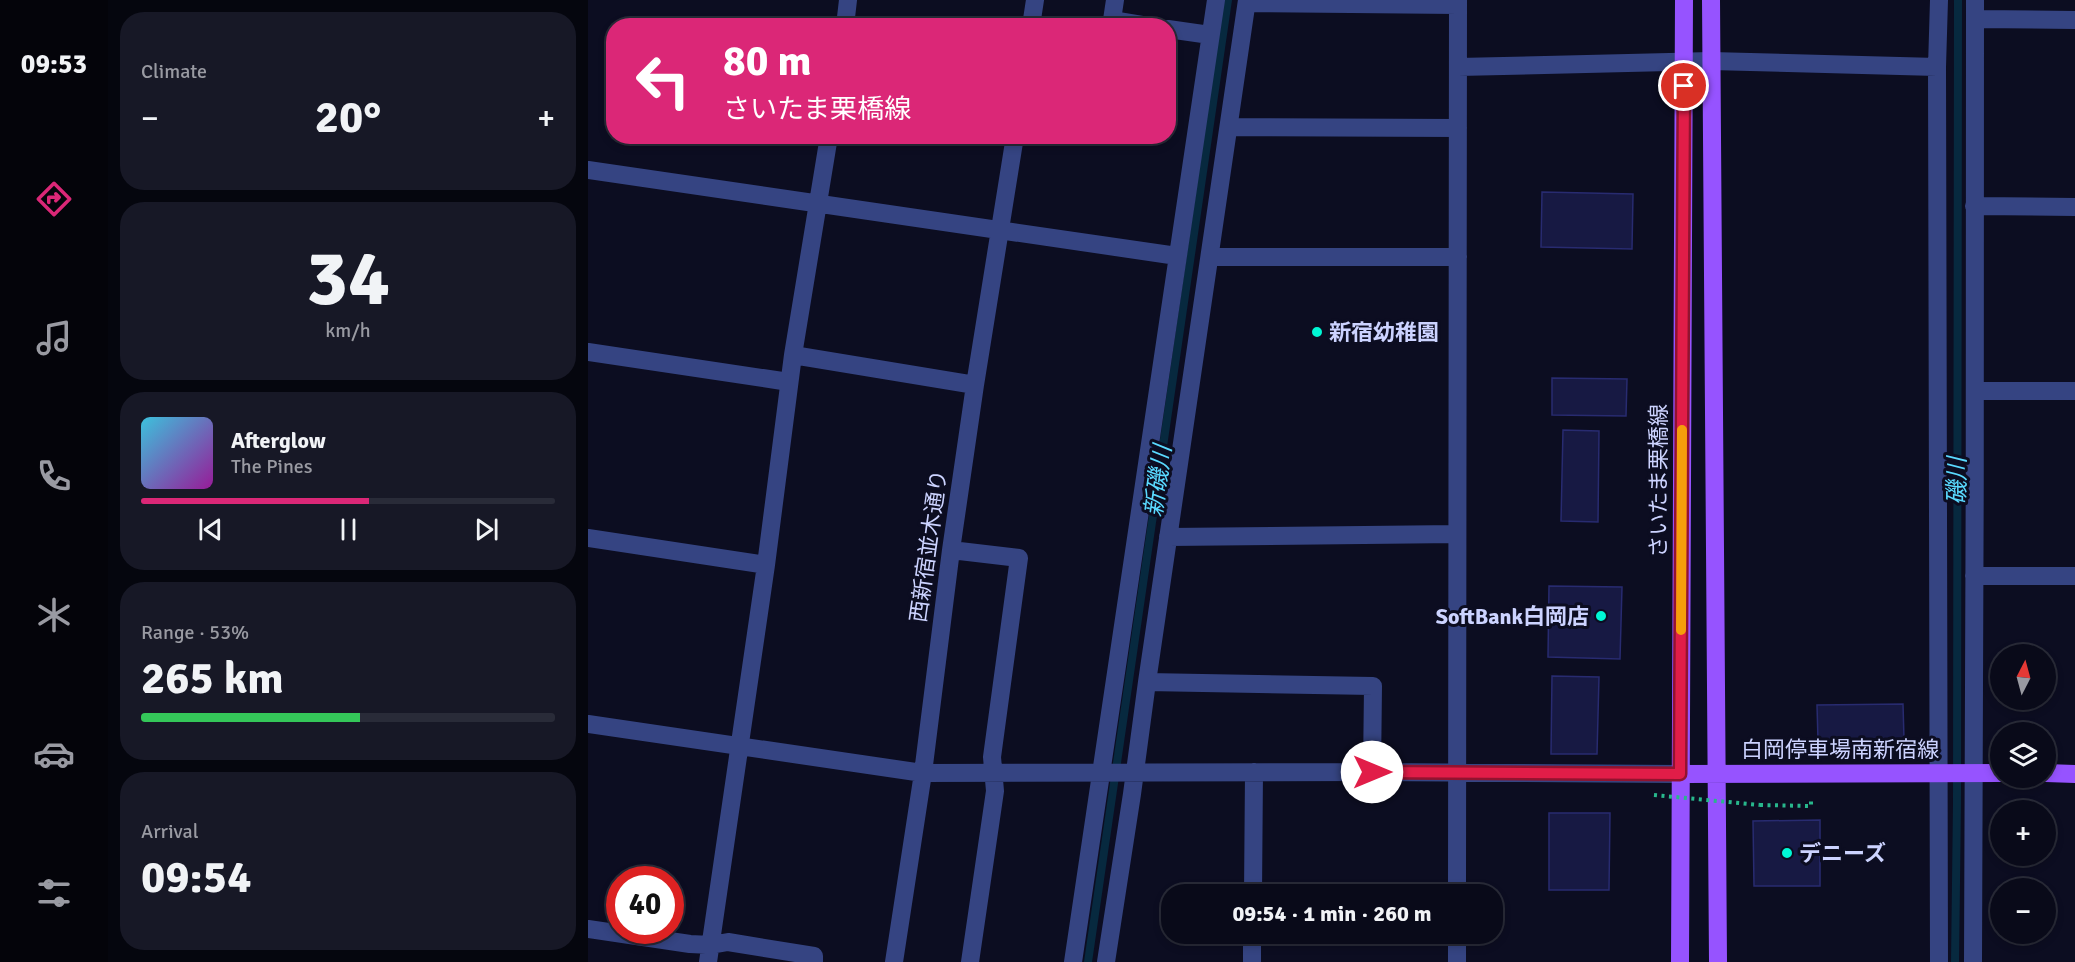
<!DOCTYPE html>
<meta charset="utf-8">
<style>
:root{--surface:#090a19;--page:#171826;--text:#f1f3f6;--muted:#999aa2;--line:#292b38;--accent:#db2777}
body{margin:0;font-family:Signika,"Noto Sans JP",sans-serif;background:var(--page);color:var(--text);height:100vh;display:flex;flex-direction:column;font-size:22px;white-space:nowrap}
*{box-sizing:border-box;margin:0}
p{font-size:20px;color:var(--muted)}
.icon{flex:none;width:33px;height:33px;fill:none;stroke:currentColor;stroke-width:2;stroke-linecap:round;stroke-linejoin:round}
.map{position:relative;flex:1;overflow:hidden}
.panel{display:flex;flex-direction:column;gap:12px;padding:12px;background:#05060e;width:480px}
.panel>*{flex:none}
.top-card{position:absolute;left:18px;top:18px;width:570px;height:126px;border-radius:24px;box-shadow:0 3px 9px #0003,0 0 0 2px var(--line);background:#db2777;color:#fff;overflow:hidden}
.needle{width:39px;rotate:6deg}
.controls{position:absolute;left:1402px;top:644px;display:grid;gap:12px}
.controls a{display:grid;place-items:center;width:66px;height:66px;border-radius:50%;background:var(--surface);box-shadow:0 3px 9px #0003,0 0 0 2px var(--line);font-size:30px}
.speed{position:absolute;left:18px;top:866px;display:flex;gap:12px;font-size:30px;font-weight:700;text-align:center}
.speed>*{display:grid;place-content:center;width:78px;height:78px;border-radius:50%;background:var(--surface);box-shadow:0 3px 9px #0003,0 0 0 2px var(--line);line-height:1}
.speed .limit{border:9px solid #d22;background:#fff;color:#111}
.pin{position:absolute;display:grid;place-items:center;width:51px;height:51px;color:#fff;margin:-26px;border:3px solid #fff;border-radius:50%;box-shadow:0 2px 6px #0007}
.me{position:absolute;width:66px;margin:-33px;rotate:90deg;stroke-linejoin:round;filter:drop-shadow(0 0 4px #0008)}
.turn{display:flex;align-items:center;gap:21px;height:126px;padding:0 18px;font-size:27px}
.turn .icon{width:78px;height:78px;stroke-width:2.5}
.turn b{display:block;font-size:42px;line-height:51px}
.big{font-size:45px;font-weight:700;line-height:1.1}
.panel .widget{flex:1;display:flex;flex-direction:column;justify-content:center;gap:9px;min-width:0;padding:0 21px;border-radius:24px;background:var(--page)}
.panel .dial{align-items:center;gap:0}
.dial b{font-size:78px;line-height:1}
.song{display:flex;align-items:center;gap:18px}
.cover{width:72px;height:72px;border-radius:9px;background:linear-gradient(135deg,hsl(190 70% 55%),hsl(300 70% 35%))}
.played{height:6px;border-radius:3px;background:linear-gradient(90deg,var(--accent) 55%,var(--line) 55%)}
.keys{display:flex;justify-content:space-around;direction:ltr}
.heat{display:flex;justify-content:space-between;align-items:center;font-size:33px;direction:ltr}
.charge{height:9px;border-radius:4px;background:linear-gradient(90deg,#34c759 53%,var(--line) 0)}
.trip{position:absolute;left:573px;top:884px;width:342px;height:60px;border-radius:24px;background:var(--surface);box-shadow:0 3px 9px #0003,0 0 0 2px var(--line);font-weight:700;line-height:60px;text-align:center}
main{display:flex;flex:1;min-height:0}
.tabs{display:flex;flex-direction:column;width:108px;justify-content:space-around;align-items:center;background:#04040a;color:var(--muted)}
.tabs .icon{width:42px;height:42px}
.tabs .on{color:var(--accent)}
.tabs b{font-size:27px;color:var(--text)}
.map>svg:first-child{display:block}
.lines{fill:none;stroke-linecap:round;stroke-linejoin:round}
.stream{stroke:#07293f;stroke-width:8}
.building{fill:#171943;stroke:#282b70;stroke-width:1.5}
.path{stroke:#28b78c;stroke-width:4;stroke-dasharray:3 4.5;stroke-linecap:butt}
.minor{stroke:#354482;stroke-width:18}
.major{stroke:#9653ff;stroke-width:18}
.path-bridge{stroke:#28b78c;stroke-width:4;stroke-dasharray:3 4.5;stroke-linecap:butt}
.route-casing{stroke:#92132f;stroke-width:15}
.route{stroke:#e11d48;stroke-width:10}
.slow{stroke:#f59e0b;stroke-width:10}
.poi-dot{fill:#00f7d5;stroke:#0c0d21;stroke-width:2}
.labels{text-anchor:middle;stroke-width:6;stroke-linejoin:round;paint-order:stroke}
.poi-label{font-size:22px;font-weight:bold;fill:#ccd3ff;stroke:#0c0d21;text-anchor:start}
.street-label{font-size:22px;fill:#ccd3ff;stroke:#0c0d21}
.water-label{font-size:24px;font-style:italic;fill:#5adaff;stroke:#0c0d21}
</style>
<main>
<nav class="tabs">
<b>09:53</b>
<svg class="icon on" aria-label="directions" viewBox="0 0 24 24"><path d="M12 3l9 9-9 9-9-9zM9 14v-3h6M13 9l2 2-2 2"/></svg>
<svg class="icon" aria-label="music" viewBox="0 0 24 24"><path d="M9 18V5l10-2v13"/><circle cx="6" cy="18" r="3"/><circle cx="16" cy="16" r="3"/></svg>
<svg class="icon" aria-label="phone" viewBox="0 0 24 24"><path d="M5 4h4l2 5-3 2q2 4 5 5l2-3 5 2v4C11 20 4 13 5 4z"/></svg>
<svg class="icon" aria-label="climate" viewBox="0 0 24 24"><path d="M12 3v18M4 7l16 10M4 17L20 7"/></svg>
<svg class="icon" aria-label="car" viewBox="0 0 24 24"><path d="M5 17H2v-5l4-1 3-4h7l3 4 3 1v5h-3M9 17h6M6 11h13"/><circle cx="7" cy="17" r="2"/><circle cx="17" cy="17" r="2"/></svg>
<svg class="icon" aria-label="filters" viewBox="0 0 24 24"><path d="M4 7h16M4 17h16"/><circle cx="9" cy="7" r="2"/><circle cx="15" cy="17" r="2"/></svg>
</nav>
<section class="panel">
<div class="widget"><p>Climate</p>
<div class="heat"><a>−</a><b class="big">20°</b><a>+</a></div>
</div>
<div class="widget dial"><b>34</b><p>km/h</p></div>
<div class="widget">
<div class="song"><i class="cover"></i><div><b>Afterglow</b><p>The Pines</p></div></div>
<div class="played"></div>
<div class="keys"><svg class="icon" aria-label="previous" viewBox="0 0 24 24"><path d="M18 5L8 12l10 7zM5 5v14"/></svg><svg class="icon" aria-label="pause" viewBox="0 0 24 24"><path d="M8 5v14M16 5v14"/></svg><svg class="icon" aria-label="next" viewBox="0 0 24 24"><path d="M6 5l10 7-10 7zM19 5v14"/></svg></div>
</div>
<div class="widget"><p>Range · 53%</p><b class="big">265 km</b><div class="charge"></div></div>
<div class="widget"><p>Arrival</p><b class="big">09:54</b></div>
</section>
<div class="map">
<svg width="1487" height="962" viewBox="0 0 1487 962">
<rect width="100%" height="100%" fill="#0c0d21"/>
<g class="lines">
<!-- stream -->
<path class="stream" d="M500 962 640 0
M1367 962 1369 803 1370 0"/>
</g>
<!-- building -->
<path class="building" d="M954 192 1045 194 1044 249 953 247Z
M964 378 1039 379 1038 416 964 415Z
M975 430 1011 431 1010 522 973 521Z
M961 586 1034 587 1032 659 960 657Z
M964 676 1011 677 1009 754H963Z
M1315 704 1316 739 1230 740 1229 705Z
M961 813H1022L1021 890H961Z
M1232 820V886H1166L1165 821Z"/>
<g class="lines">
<!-- path -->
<path class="path" d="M1172 805 1223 806V797"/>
<!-- minor -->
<path class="minor" d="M527 0 524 20 560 26
M659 3 870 5
M1387 19 1487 20
M257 26 260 0
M443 26 447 0
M580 29 622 35
M870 67 1123 61 1349 67
M641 127 870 128
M0 170 589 256
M1386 206 1487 207
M622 257H870
M0 352 201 382
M205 355 387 385
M1388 391H1487
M580 537 869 534
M0 538 178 565
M363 550 431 558 404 757 407 791 382 962
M1386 576H1487
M559 682 785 686 784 772
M0 724 335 773 784 772 1092 774
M665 894 666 772
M869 894 870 0
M0 929 102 944 123 945 140 942 226 956V962
M120 962 178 565 205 355 241 136
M306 962 335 773 363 550 387 385 427 136
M485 962 628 0
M518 962 544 794 559 682 659 0
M664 962V933
M869 962V933
M1351 962 1349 67 1351 0
M1385 962C1387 641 1387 321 1387 0"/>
<!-- major -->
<path class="major" d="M1123 0 1130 962
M1458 773 1487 774
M1092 774 1413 773
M1092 962 1096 0"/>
<!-- path-bridge -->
<path class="path-bridge" d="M1066 795 1172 805"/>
</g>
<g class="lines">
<!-- route casing -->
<g class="route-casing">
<path id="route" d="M784 772 1092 774 1096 86"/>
</g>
<!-- route -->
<use href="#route" class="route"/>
<!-- slow -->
<path class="slow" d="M1093 630 1094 430"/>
</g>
<!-- markers -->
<g class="poi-dot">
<circle cx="729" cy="332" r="6"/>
<circle cx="1013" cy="616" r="6"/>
<circle cx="1199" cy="853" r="6"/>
</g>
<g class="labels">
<!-- poi labels -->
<g class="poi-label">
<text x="741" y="340">新宿幼稚園</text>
<text x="1001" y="624" text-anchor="end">SoftBank白岡店</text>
<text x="1211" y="861">デニーズ</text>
</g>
<!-- street labels -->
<g class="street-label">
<text transform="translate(1070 481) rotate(-90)" y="8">さいたま栗橋線</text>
<text transform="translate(340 546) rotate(-82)" y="8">西新宿並木通り</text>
<text x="1252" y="757">白岡停車場南新宿線</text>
</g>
<!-- water labels -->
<g class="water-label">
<text transform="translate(570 481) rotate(-82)" y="8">新磯川</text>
<text transform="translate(1369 481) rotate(-90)" y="8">磯川</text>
</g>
</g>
</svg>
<div class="controls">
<a><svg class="needle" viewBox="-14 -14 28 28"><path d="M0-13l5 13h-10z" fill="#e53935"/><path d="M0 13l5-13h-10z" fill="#999aa2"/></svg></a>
<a><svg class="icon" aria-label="layers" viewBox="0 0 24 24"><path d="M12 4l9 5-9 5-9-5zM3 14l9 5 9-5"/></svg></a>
<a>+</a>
<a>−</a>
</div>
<div class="speed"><div class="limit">40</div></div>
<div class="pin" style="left:1096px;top:86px;background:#d93025"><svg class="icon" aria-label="arrive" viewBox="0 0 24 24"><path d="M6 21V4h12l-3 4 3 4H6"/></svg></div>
<svg class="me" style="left:784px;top:772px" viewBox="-20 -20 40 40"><circle r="19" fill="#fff"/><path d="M0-13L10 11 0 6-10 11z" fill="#e11d48"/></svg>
<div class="trip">09:54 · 1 min · 260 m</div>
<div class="top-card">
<div class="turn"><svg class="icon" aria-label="left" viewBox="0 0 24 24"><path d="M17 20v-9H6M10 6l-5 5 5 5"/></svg><div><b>80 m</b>さいたま栗橋線</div></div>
</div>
</div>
</main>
